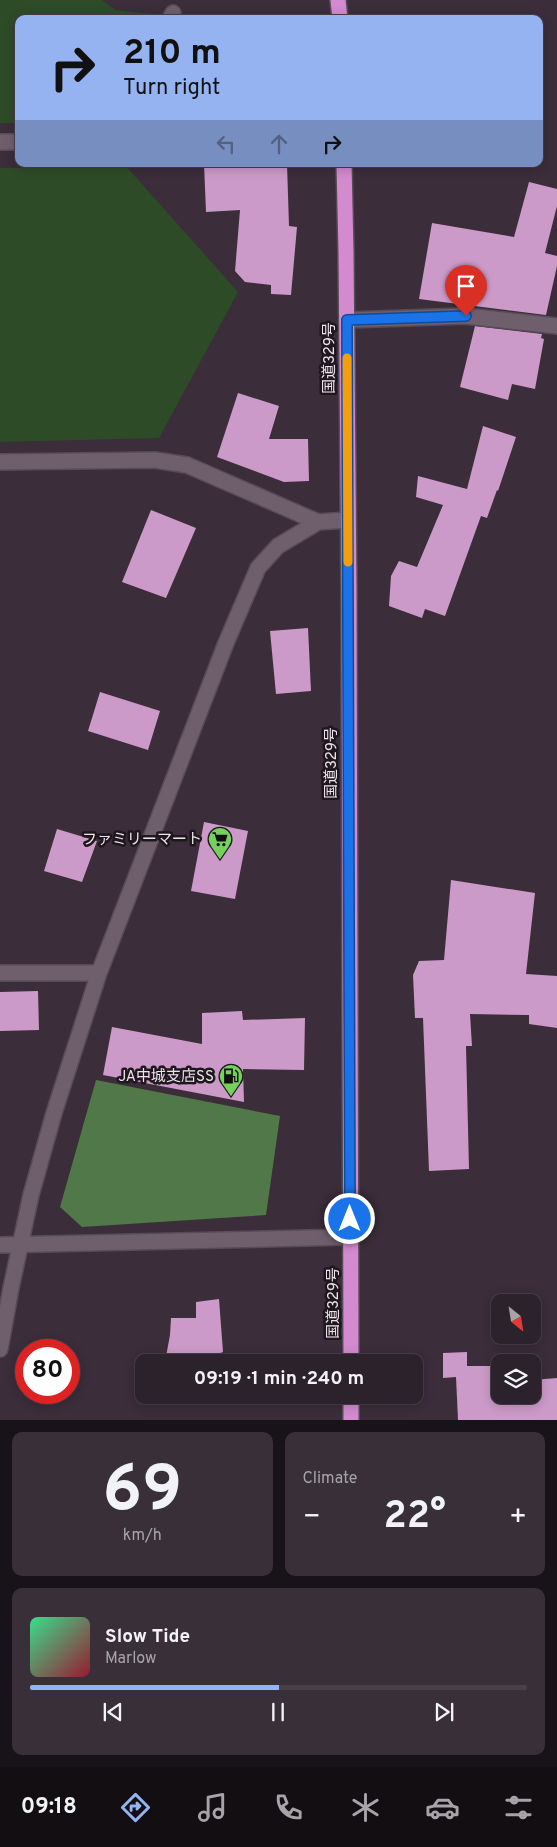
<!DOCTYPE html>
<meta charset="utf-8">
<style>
:root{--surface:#2c222c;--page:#382f38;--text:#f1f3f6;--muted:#a6a4a9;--line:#483f48;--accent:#95b2f1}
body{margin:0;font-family:Overpass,"Noto Sans JP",sans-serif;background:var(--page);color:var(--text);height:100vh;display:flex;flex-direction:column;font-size:19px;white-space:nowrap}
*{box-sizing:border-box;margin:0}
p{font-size:16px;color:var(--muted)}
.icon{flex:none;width:28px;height:28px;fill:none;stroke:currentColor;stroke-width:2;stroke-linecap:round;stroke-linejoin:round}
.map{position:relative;height:1420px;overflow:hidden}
.panel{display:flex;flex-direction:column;gap:12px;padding:12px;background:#181318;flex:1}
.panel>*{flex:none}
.hud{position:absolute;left:15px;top:15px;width:528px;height:152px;border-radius:10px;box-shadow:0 2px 12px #0003,0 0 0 1px var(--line);background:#95b2f1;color:#111;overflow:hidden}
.needle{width:32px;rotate:150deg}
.buttons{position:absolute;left:491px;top:1294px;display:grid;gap:10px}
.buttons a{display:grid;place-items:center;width:50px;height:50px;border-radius:10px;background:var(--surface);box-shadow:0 2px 12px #0003,0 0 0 1px var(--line);font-size:25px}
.speed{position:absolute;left:15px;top:1339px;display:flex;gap:10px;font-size:25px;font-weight:700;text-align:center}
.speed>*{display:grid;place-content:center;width:65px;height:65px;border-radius:50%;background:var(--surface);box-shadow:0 2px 12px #0003,0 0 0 1px var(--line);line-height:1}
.speed .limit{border:8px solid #d22;background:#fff;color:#111}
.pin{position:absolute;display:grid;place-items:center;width:42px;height:42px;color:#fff;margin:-51px -21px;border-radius:50% 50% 50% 0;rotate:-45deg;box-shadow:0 0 5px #0007}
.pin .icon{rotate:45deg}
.me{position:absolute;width:55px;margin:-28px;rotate:0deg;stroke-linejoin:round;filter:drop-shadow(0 0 4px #0008)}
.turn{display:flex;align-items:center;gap:18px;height:105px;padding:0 25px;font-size:22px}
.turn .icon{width:65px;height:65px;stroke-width:2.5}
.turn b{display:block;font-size:35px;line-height:42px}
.lanes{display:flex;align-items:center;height:48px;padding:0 25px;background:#0003;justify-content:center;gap:25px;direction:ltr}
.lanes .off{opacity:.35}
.big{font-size:38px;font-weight:700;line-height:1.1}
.panel .widget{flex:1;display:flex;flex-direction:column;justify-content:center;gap:8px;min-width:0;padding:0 18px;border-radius:10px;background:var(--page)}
.panel .dial{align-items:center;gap:0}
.dial b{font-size:65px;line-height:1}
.song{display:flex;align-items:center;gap:15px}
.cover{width:60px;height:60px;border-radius:8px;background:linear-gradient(135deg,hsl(150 70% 55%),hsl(350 70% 35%))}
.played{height:5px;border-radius:2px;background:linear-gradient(90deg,var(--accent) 50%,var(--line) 50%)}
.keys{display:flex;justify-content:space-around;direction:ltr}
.heat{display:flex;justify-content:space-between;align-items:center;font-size:28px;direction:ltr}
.panel .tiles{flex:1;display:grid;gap:12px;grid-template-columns:1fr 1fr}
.widget:last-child{grid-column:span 2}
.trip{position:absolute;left:135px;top:1354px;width:288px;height:50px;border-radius:10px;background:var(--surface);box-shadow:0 2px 12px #0003,0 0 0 1px var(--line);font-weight:700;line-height:50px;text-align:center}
.tabs{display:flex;height:80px;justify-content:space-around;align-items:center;background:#120e12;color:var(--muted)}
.tabs .icon{width:35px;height:35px}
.tabs .current{color:var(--accent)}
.tabs b{font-size:22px;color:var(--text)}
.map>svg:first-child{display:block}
.green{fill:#2e4b27}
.forest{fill:#517848}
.building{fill:#cc9ac8}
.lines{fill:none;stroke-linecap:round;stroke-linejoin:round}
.minor-casing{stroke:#574b56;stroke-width:18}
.highway-casing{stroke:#574b56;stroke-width:18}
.minor{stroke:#6f5f6d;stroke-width:15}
.highway{stroke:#d38ace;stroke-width:15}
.route-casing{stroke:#114b97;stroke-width:12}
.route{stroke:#1a73e8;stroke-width:9}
.slow{stroke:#f59e0b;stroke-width:9}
.labels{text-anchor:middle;stroke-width:5;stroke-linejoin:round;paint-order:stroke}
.street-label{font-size:15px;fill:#ede3ec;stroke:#1e171d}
.poi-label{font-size:15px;fill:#ede3ec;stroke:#1e171d;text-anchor:end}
</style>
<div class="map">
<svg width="557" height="1420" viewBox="0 0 557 1420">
<rect width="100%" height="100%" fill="#3b2d3a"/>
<!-- green -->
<path class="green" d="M0 0H102L115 10 153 14 150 19H19V123H0Z
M90 164H124L238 292 159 438 0 442V168H85Z"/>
<!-- forest -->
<path class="forest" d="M96 1080 280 1116 266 1215 82 1227 60 1207Z"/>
<!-- building -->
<path class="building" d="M204 164H287L289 226 297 227 291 295 271 294V285L245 282 235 271 240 210 206 212Z
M529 182 557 189V206L545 253 557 256V266L546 315 419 299 432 223 514 237Z
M475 326 542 334 541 338 544 339 535 389 512 384 508 400 460 387Z
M238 393 279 406 269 439H308L309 481 284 482 217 457Z
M483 426 516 437 498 491 497 490 487 518 481 516 445 616 425 609 422 618 389 606 391 576 399 561 417 567 443 505 416 497 418 476 467 489Z
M151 510 196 528 166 598 122 582Z
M308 628 311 691 276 694 270 631Z
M100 692 160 711 148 750 88 731Z
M204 822 248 831 235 899 191 891Z
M57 829 97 841 82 882 44 871Z
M451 880 535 893 526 974 557 976V1028L529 1024V1015L470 1014 472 1046H466L469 1169 429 1171 423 1018H415L413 975 419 961 444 960Z
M38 991 39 1030 0 1031V992Z
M242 1011 243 1020 305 1018 304 1070 243 1069 244 1102 103 1075 112 1027 202 1044V1013Z
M219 1299 223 1352 215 1355V1362H165L170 1335 171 1318H196V1302Z
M467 1352V1366H500V1395H532V1380L557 1378V1420H458L456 1377 443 1378V1353Z"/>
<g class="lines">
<!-- minor casing -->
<g class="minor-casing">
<path id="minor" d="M170 19 173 13
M0 142H19
M347 320 466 316 557 326
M0 462 155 460 187 465 318 522
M0 973H99
M0 1245 350 1237
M0 1349 11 1288 31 1195 54 1113 99 973 226 643 258 568 278 546 318 522 348 520"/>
</g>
<!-- highway casing -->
<g class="highway-casing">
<path id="highway" d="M338 0 340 19
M344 164 346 252 349 588 351 1362
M351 1395V1420"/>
</g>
<!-- minor -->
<use href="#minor" class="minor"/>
<!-- highway -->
<use href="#highway" class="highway"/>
</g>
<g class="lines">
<!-- route casing -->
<g class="route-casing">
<path id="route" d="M350 1219 347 320 466 316"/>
</g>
<!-- route -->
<use href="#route" class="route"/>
<!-- slow -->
<path class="slow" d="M347 358 348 562"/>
</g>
<!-- icons -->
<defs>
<g id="supermarket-pin" transform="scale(1.25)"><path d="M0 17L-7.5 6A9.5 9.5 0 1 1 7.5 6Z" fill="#74d25c" stroke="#1e171d"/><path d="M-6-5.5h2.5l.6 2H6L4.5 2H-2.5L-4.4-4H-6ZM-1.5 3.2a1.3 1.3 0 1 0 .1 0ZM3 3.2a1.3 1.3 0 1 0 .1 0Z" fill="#111"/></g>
<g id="fuel-pin" transform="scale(1.25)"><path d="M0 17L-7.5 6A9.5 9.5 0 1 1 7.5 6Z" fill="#74d25c" stroke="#1e171d"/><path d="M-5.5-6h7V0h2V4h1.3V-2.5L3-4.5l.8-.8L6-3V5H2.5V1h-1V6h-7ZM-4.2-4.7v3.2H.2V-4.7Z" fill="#111"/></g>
</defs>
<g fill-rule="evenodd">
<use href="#supermarket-pin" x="220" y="839"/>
<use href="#fuel-pin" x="231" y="1076"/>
</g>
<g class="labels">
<!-- street labels -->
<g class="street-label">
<text transform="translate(329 358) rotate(-90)" y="5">国道329号</text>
<text transform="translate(331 763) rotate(-90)" y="5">国道329号</text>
<text transform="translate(333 1303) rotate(-90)" y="5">国道329号</text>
</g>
<!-- poi labels -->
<g class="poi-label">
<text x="202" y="844">ファミリーマート</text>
<text x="214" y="1081">JA中城支店SS</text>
</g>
</g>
</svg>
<div class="buttons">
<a><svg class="needle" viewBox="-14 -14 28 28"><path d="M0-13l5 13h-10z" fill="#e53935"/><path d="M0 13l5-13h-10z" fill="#a6a4a9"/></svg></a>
<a><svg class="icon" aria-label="layers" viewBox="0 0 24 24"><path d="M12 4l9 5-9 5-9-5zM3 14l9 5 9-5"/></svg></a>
</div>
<div class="speed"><div class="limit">80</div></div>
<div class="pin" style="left:466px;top:316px;background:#d93025"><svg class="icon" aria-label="arrive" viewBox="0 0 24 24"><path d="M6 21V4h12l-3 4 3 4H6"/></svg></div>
<svg class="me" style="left:350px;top:1219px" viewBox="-20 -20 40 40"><circle r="17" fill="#1a73e8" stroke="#fff" stroke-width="3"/><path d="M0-11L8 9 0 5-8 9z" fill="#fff"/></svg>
<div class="trip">09:19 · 1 min · 240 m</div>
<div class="hud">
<div class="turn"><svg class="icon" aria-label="right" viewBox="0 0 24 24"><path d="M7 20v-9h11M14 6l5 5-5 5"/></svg><div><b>210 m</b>Turn right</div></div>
<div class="lanes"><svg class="icon off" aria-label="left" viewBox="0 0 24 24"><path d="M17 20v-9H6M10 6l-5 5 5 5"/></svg><svg class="icon off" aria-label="ahead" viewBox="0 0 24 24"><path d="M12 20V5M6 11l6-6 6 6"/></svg><svg class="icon" aria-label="right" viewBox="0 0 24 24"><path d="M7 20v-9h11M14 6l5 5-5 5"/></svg></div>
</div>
</div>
<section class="panel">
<div class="tiles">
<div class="widget dial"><b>69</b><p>km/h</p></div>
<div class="widget"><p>Climate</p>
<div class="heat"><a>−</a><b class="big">22°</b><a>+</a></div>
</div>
<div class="widget">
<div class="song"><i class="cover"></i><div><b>Slow Tide</b><p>Marlow</p></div></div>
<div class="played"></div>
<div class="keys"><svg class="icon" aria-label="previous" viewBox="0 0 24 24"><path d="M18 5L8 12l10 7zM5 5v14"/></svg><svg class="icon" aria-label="pause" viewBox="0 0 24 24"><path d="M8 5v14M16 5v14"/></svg><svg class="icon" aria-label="next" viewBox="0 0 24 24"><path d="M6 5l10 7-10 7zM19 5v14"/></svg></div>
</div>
</div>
</section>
<nav class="tabs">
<b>09:18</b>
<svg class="icon current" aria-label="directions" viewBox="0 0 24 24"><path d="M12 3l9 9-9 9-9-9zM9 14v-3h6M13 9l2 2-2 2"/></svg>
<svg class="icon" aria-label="music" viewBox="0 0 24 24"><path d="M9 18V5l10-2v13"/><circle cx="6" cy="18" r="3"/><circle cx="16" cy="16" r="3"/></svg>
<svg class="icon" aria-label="phone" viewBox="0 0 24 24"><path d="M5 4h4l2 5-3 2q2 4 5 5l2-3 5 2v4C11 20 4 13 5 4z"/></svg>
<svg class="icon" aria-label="climate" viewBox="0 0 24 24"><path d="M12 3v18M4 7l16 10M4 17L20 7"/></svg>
<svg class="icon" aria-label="car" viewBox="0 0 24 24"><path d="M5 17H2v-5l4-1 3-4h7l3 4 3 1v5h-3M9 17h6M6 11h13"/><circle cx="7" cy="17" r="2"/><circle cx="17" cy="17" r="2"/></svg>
<svg class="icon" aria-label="filters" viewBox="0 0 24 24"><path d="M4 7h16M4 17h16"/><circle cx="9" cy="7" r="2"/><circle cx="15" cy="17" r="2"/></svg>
</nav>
